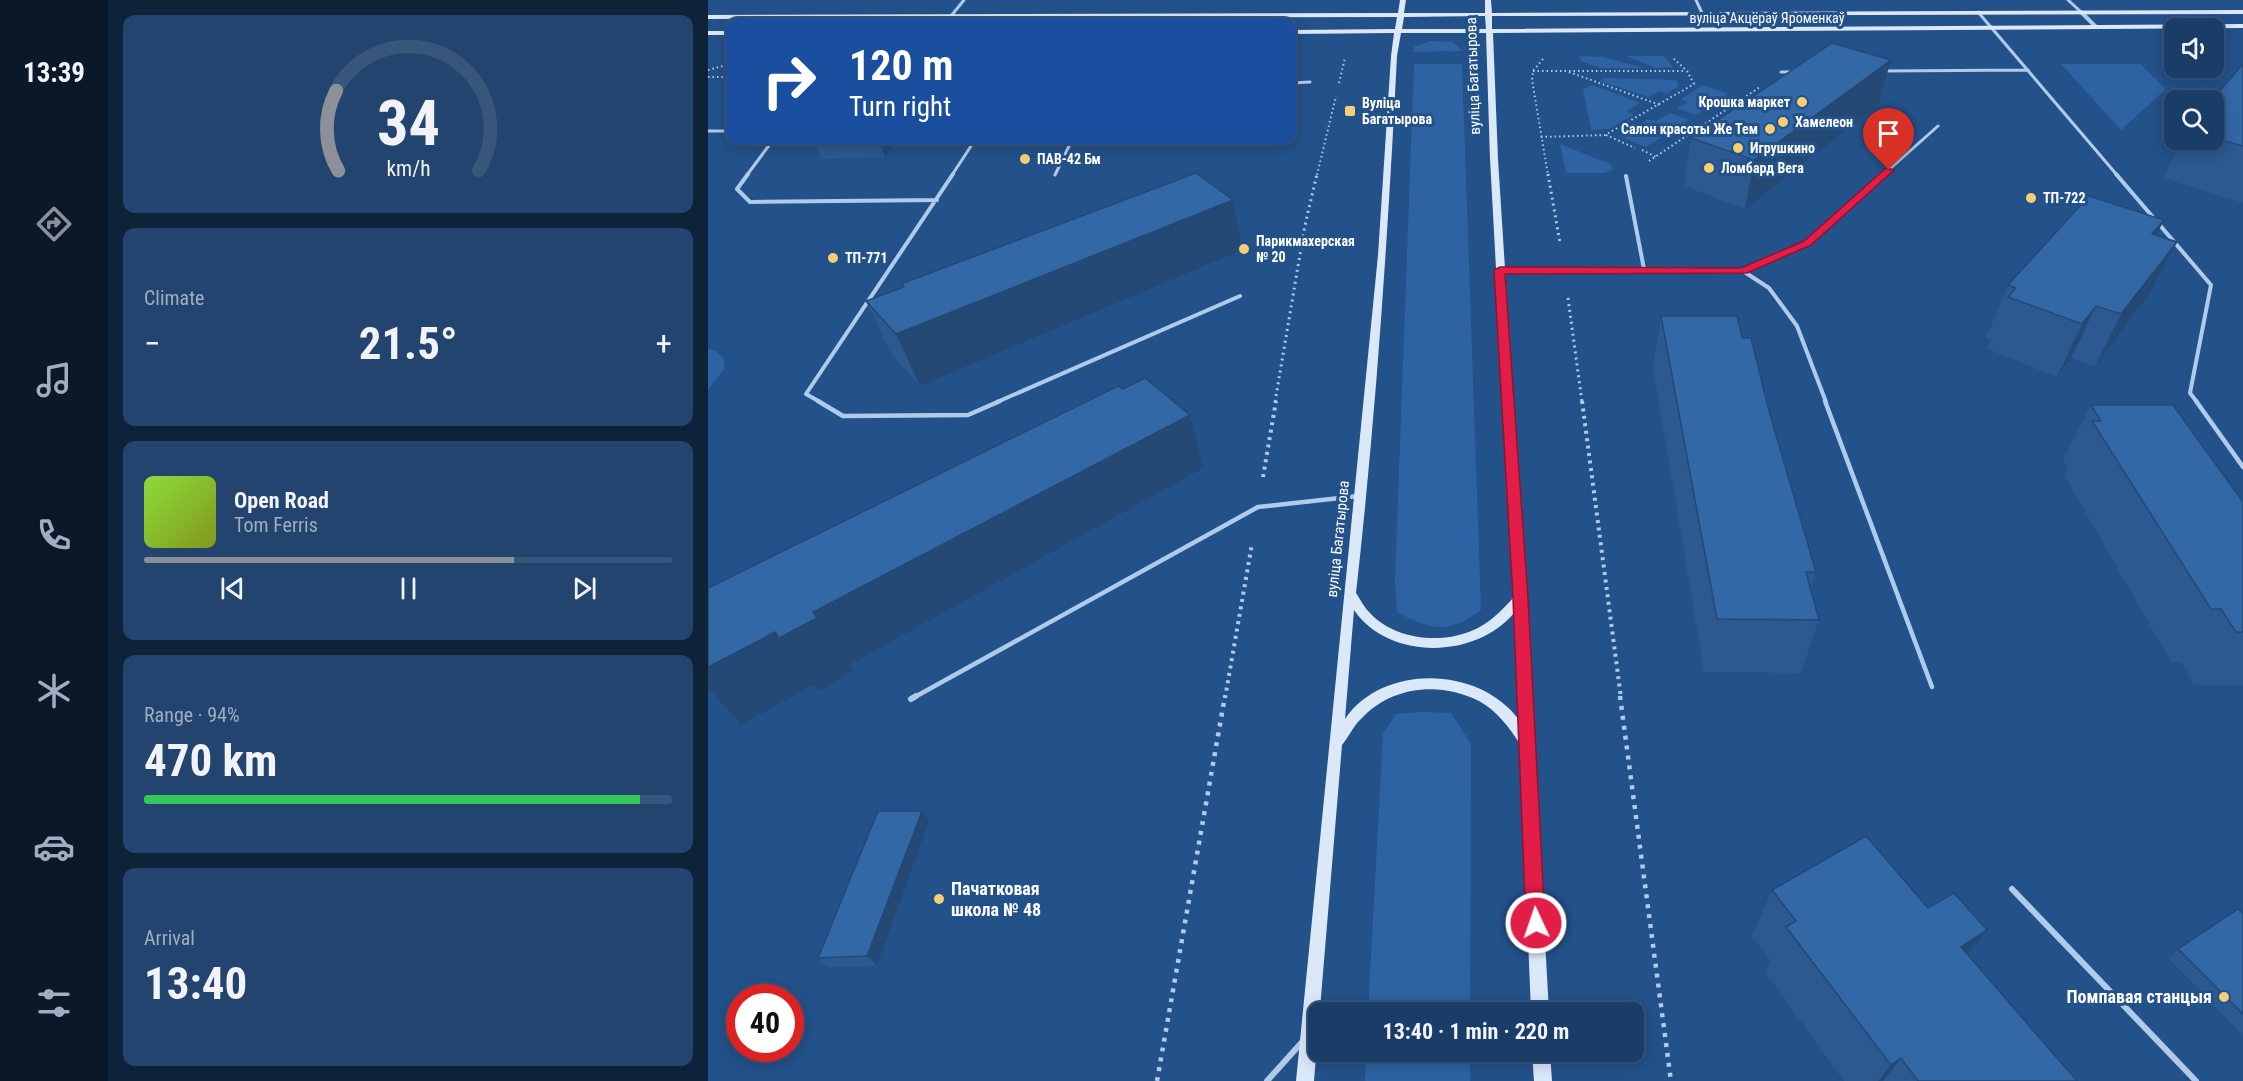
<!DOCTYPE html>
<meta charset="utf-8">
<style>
:root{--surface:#1a3d68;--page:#23446e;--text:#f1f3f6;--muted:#9faec0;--line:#38567c;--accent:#8c9099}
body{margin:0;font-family:"Roboto Condensed",sans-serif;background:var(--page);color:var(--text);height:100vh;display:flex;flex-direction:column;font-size:22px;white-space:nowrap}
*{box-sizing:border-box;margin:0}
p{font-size:20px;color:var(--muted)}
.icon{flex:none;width:33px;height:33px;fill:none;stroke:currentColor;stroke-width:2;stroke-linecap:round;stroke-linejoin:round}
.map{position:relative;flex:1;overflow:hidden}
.side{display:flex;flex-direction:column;gap:15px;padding:15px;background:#0e2239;width:600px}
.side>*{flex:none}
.top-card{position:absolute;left:18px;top:18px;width:570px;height:126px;border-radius:12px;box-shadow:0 3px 15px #0003,0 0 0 2px var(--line);background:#1a4fa0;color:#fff;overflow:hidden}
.tools{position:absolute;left:1456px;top:18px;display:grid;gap:12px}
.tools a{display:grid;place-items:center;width:60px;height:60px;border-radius:12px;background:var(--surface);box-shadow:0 3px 15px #0003,0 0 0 2px var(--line);font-size:30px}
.speed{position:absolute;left:18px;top:984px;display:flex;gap:12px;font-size:30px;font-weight:700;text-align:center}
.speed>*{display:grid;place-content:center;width:78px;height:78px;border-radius:50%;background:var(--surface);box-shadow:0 3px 15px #0003,0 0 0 2px var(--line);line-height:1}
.speed .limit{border:9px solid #d22;background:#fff;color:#111}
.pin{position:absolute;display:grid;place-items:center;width:51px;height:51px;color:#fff;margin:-62px -26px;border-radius:50% 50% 50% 0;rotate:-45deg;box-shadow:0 0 6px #0007}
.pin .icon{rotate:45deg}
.me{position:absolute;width:66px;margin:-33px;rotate:357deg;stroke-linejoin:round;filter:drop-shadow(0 0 4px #0008)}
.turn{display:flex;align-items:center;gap:21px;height:126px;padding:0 24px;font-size:27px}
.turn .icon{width:78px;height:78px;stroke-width:2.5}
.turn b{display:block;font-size:42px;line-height:51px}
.big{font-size:45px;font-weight:700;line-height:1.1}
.side .widget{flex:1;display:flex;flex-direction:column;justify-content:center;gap:9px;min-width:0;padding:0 21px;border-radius:12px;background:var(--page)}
.side .dial{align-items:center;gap:0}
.dial svg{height:156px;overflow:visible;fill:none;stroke:var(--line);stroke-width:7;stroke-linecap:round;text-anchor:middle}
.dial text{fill:var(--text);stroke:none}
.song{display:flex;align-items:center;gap:18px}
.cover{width:72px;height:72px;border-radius:9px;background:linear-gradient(135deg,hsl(90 70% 55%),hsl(70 70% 35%))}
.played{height:6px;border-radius:3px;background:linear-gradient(90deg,var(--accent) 70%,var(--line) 70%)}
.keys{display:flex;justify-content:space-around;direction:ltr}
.heat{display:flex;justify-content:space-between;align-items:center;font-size:33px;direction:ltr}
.charge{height:9px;border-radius:4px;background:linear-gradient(90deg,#34c759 94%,var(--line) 0)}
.trip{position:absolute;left:600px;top:1002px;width:336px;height:60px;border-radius:12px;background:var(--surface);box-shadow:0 3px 15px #0003,0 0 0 2px var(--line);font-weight:700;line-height:60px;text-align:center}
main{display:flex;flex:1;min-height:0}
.menu{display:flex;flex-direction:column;width:108px;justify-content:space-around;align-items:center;background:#0a182a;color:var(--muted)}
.menu .icon{width:42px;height:42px}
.menu .selected{color:var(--accent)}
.menu b{font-size:27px;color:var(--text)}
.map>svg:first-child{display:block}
.green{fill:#2d63a2}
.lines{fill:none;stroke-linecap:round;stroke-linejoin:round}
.path-far3{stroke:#b0cbea;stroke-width:2;stroke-dasharray:1.5 3;stroke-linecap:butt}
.path-far2{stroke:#b0cbea;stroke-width:3;stroke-dasharray:2 4;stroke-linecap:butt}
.path-far1{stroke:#b0cbea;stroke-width:4;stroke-dasharray:3 4.5;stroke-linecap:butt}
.path{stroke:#b0cbea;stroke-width:4.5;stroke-dasharray:4 6;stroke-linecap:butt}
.lane-far3{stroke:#b0cbea;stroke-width:3}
.lane-far2{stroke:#b0cbea;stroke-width:4}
.lane-far1{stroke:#b0cbea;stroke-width:4.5}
.lane{stroke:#b0cbea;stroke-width:6}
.street{stroke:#b0cbea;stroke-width:4}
.secondary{fill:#dbe8f8;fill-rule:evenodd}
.wall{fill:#2c5990}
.shaded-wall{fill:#244975}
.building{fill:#3368a7;stroke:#244975;stroke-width:1.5}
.route{fill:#e11d48;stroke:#92132f;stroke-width:1.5}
.poi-dot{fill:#f6cf73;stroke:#23518a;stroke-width:2}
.labels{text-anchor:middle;stroke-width:6;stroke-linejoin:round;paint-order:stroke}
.far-street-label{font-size:14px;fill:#fff;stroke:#23518a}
.far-poi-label{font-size:14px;font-weight:bold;fill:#fff;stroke:#23518a;text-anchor:start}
.street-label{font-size:15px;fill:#fff;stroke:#23518a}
.near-poi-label{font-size:18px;font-weight:bold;fill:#fff;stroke:#23518a;text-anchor:start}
</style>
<main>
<nav class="menu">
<b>13:39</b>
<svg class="icon selected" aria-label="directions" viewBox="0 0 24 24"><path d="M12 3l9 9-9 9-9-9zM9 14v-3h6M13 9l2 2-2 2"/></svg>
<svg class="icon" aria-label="music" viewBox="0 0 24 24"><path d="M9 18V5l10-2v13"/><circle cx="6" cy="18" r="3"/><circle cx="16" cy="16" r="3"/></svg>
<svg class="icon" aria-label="phone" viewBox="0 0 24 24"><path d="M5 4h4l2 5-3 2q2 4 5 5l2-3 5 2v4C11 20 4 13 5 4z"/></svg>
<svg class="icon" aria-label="climate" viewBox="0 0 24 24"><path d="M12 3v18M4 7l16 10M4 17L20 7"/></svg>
<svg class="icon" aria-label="car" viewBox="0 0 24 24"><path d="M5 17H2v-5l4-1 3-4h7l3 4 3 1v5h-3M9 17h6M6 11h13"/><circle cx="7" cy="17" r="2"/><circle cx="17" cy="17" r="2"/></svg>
<svg class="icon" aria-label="filters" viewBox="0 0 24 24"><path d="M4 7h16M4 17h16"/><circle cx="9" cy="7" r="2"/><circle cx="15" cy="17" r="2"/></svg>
</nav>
<section class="side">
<div class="widget dial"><svg viewBox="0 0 100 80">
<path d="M14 69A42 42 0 1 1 86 69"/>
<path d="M14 69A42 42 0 0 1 13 28" stroke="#8c9099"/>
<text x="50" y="56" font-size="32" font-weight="700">34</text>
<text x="50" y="72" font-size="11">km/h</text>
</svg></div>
<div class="widget"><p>Climate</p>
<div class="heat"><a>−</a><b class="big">21.5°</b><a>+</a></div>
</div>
<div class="widget">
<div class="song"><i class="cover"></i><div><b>Open Road</b><p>Tom Ferris</p></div></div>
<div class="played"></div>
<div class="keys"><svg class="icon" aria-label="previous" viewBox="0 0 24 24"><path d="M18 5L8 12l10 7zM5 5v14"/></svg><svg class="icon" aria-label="pause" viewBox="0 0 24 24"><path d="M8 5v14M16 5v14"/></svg><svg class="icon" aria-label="next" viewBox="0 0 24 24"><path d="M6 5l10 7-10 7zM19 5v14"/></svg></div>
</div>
<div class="widget"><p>Range · 94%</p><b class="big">470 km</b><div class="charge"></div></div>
<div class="widget"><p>Arrival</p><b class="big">13:40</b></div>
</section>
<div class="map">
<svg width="1535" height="1081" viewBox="0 0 1535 1081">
<rect width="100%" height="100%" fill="#23518a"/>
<!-- green -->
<path class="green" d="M722 41 745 42 755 51 705 52 706 47Z
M871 56 895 57 936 68H893L873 61Z
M918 56H956L965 67 948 68Z
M706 64H754L773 610C740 634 725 631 689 612L687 580Z
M1353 64H1432L1458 89 1413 130Z
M896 78 968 80 971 86 958 94 952 91 940 97 892 81Z
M884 85 932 103 919 111 926 115 901 129 883 130 875 89Z
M995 85 1020 94 987 115 969 108 980 102 973 99Z
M962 113 981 120 938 147 911 136 940 119 948 121Z
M852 144 902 164 905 169 897 173H858Z
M0 348 9 352 16 359V369L0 390Z
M714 712 743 713 763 744 762 1012H660L675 734 688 714Z
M658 1052H762V1081H657Z"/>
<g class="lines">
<!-- path-far3 -->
<path class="path-far3" d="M835 59 825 71 824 80 840 175
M0 70 22 64
M825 71H978
M861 72 952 105
M0 77H22
M631 83 637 58
M898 135 927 148
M833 137 897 135 986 84 979 71 965 58
M934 150 948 157
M941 161 1052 87
M609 175 628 96"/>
<!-- path-far2 -->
<path class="path-far2" d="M840 174 852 243
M860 298 874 402
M567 402 597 225 609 174"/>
<!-- path-far1 -->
<path class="path-far1" d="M874 401 913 698
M555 477 568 401
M517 698 544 544"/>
<!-- path -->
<path class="path" d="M912 696 963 1081
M449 1081 517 696"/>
<!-- lane-far3 -->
<path class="lane-far3" d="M988 0 994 13
M1360 0 1373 12
M1270 12 1409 175
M243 16 256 0
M1175 71 1320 70
M1073 72H1086
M584 83 602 82
M0 131H22
M39 175 65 140
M244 175 267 140
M347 175 364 140
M1175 175 1230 126"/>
<!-- lane-far2 -->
<path class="lane-far2" d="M40 174 29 189 42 202 229 200
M1408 174 1503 285 1482 393 1489 402
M918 176 936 269
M793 271H1035L1061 288 1089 326 1118 402
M1035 271 1099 243 1176 174
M112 402 98 394 245 174
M289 402 532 296"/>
<!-- lane-far1 -->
<path class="lane-far1" d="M110 401 135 416 260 415 292 401
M1117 401 1224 687
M1488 401 1535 467
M205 698 550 507 650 496"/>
<!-- lane -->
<path class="lane" d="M203 699 208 696
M1304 889 1488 1081
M559 1081 595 1041"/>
<!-- street -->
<path class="street" d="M1373 12 1388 27"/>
<!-- secondary -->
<path class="secondary" d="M692 0H698L696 13H777V0H783L784 13 1535 10V14L784 16V29L1535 24V28L785 33 790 159 818 598 841 1012H823L812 744C801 727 789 711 771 701 732 681 683 686 653 719 645 726 641 737 634 745L606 1081H588L670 255 683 56 686 33 584 34V30L687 29 689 17 0 19V15L690 13ZM777 16 778 29H694L696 17ZM693 33H778L782 159 806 597C795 609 785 620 770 628 737 645 687 641 661 612 656 607 652 599 648 593 668 415 680 235 689 56ZM646 610C681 661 768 659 806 613L811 720C772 666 675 663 637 719Z
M0 31H22V35H0Z
M824 1052H842L844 1081H826Z"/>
</g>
<!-- wall -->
<path class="wall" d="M1535 64V203L1455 178 1474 140H1506V100Z
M1170 105 1037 209 976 186 983 138Z
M105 140H189L177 157 114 159Z
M1456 220 1448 235 1469 242 1442 293 1387 367 1363 358 1349 377 1279 349 1283 339 1278 338 1300 285Z
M534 250 212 386 183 354 158 301 195 288 193 284Z
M953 316 1034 338 1061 411 1108 572 1103 588 1111 620 1093 673 996 672 945 368Z
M1383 405 1535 502V685H1486L1473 662H1463L1356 475 1360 467 1355 459Z
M214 811 221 821 169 966 120 967 110 958Z
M1064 890 1260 955 1369 1081H1136L1057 972 1062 961 1044 936Z
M1535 914V1035L1460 958 1470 949Z"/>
<!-- shaded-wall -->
<path class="shaded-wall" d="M1183 60 1170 105 1037 209 1046 160Z
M170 140H189L177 157Z
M525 200 534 250 212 386 188 334Z
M1456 220 1430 271 1444 234Z
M1469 242 1442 293 1387 367 1413 314Z
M1388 306 1363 358 1349 377 1374 324Z
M482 415 495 468 141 665 145 671 110 691 105 685 33 725 0 687V667Z
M214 811 221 821 169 966 159 956Z
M1279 930 1244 974 1253 947Z
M1193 1058 1175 1081H1170L1183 1065Z"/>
<!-- building -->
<path class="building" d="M1124 43 1183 60 1046 160 983 138Z
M1535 64V146L1506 138V100H1504Z
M488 173 525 200 188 334 158 301 196 287 193 284Z
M1381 196 1456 220 1444 234 1469 242 1413 314 1388 306 1374 324 1300 297 1308 288 1300 285Z
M953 316H1029L1034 338H1043L1061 411 1108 572H1098L1111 620 1009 619Z
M437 378 482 415 105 612 109 618 71 638 67 632 0 667V588L410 386 415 389Z
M1383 405H1465L1535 502V632H1528L1513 609H1503L1384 421H1393Z
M170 811H214L159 956 110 958Z
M1158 836 1220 908 1246 893 1279 930 1253 947 1369 1081H1210L1193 1058 1183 1065 1078 927 1088 921 1064 890Z
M1530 909 1535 914V1014L1470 949Z"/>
<!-- route -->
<path class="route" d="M1178 168 1186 170 1103 245 1039 273 797 274 820 598 837 923 834 929 828 932 821 929 818 923 805 598 786 270 792 267 1033 268 1096 241Z"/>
<!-- markers -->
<g class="poi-dot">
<circle cx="1094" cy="102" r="6"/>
<rect x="636" y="105" width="12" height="12" rx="3"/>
<circle cx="1075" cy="122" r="6"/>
<circle cx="1062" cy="129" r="6"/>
<circle cx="1030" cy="148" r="6"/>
<circle cx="317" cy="159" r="6"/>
<circle cx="1001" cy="168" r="6"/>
<circle cx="1323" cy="198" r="6"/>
<circle cx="536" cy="249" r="6"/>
<circle cx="125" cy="258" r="6"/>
<circle cx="231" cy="899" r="6"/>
<circle cx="1516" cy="997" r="6"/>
</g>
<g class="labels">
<!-- far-street labels -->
<g class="far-street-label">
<text x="1059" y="23">вуліца Акцёраў Яроменкаў</text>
</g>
<!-- far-poi labels -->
<g class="far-poi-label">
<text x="1082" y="107" text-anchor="end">Крошка маркет</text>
<text x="654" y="108">Вуліца<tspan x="654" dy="16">Багатырова</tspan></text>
<text x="1087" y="127">Хамелеон</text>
<text x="1050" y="134" text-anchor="end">Салон красоты Же Тем</text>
<text x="1042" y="153">Игрушкино</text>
<text x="329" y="164">ПАВ-42 Бм</text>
<text x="1013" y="173">Ломбард Вега</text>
<text x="1335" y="203">ТП-722</text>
<text x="548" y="246">Парикмахерская<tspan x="548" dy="16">№ 20</tspan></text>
<text x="137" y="263">ТП-771</text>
</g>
<!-- street labels -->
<g class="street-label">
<text transform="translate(765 76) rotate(-92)" y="5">вуліца Багатырова</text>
<text transform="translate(630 539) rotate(-84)" y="5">вуліца Багатырова</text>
</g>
<!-- near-poi labels -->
<g class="near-poi-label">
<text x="243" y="895">Пачатковая<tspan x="243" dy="21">школа № 48</tspan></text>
<text x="1504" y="1003" text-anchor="end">Помпавая станцыя</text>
</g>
</g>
</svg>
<div class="tools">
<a><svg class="icon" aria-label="sound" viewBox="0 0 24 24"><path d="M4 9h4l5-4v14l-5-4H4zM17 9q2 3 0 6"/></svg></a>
<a><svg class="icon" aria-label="search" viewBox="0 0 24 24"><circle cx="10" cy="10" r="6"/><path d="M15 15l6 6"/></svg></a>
</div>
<div class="speed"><div class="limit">40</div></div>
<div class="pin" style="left:1181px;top:170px;background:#d93025"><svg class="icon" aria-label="arrive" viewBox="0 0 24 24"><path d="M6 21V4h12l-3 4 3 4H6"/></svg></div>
<svg class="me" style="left:828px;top:923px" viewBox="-20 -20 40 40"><circle r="17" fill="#e11d48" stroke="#fff" stroke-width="3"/><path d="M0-11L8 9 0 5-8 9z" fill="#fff"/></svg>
<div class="trip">13:40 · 1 min · 220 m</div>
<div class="top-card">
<div class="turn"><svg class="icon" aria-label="right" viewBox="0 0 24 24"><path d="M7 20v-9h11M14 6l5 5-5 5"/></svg><div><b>120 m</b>Turn right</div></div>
</div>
</div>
</main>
